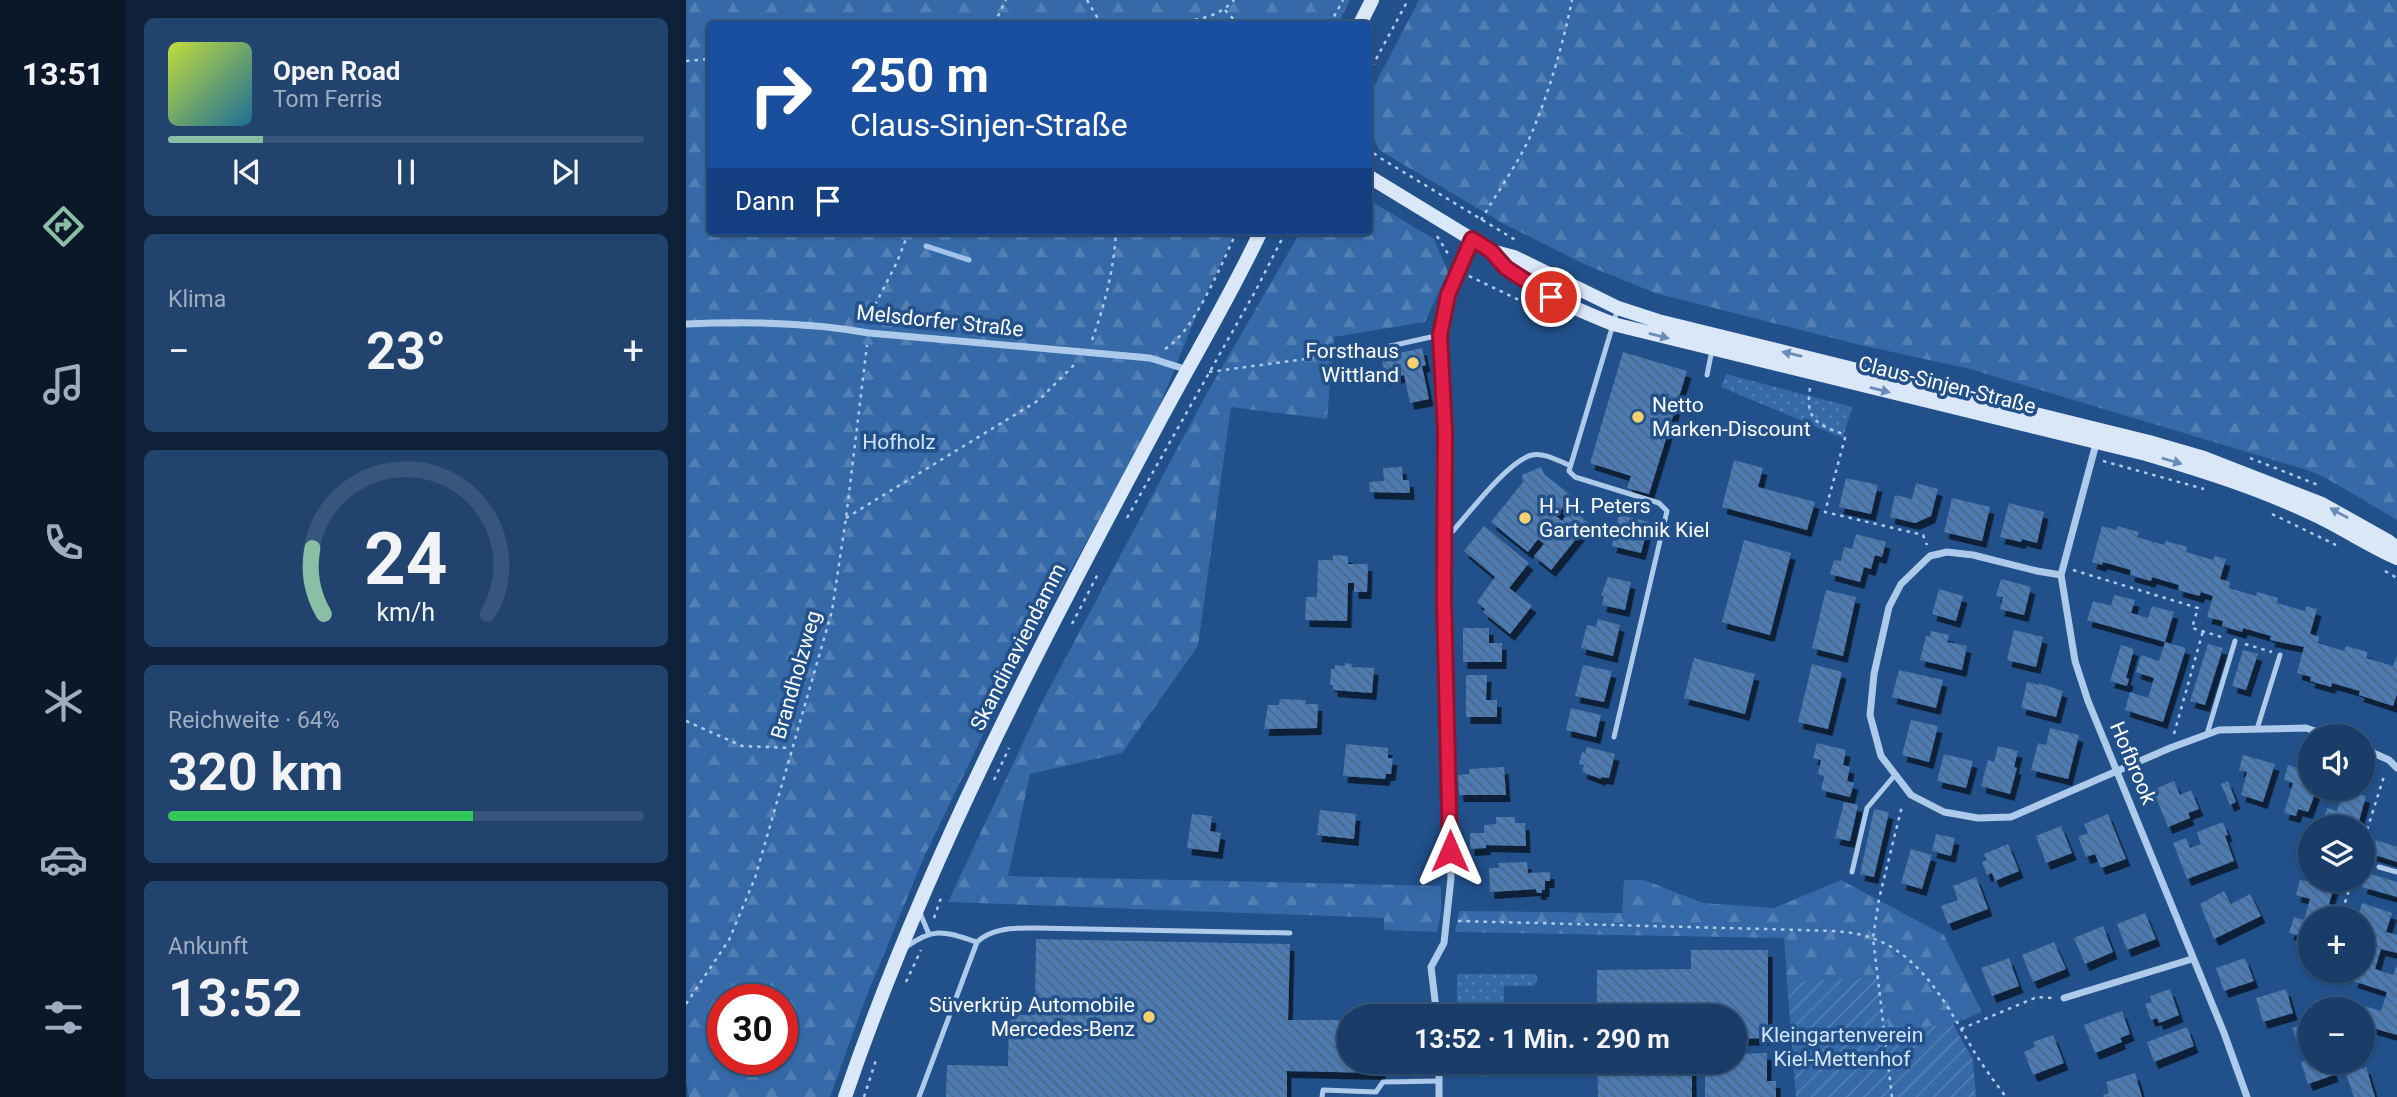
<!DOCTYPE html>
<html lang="de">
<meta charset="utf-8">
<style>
:root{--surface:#193c68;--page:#22436e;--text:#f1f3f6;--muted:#9fadc0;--line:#37567c;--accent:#8abfa5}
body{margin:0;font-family:Roboto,sans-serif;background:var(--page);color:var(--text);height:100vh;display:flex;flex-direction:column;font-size:26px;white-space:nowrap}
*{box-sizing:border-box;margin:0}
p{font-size:23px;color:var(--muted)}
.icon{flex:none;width:38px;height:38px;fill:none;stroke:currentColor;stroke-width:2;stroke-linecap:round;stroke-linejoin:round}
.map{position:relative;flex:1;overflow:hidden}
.drawer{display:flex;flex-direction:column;gap:18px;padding:18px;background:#0e2139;width:560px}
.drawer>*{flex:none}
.banner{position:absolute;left:21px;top:21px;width:665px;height:214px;border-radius:7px;box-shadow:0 2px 5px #0004,0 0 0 2px var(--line);background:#1a4fa0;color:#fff;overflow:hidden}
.fabs{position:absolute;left:1612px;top:724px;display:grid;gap:14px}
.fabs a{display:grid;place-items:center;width:77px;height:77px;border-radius:50%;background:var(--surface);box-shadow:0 2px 5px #0004,0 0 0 2px var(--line);font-size:35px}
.speed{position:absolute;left:21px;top:984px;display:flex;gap:14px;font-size:35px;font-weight:700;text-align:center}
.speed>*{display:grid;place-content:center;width:91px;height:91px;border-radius:50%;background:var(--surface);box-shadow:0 2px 5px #0004,0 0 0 2px var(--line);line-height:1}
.speed .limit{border:10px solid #d22;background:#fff;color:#111}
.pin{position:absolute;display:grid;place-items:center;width:60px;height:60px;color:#fff;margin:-30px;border:4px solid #fff;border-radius:50%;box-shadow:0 2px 7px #0007}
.me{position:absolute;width:77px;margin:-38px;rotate:0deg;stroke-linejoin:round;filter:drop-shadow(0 0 5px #0008)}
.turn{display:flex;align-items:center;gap:24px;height:147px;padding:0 28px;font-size:32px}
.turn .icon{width:91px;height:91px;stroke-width:2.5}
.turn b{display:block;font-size:49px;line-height:60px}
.then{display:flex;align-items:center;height:66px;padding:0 28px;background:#0003;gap:14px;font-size:26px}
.big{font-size:52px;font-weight:700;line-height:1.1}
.drawer .widget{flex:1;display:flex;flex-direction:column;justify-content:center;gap:10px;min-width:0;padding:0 24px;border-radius:10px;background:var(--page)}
.drawer .dial{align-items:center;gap:0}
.dial svg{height:182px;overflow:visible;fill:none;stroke:var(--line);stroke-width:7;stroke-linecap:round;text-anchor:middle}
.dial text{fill:var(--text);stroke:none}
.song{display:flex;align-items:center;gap:21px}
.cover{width:84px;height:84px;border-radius:10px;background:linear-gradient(135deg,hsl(70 70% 55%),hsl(200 70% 35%))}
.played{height:7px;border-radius:4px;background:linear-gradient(90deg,var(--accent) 20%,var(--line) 20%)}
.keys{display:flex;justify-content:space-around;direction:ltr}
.heat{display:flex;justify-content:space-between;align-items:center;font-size:38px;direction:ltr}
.charge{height:10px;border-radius:5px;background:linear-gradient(90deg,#34c759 64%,var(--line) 0)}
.trip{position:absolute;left:651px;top:1004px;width:410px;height:70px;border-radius:35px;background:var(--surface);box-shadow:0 2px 5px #0004,0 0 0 2px var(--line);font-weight:700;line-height:70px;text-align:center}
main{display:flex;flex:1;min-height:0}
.tab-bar{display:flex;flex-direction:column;width:126px;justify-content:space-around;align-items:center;background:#0a182a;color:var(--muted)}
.tab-bar .icon{width:49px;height:49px}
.tab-bar .selected{color:var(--accent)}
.tab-bar b{font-size:32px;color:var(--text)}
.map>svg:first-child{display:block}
.grass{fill:url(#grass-dots)}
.forest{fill:url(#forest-firs);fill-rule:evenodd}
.garden{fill:url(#garden-furrows)}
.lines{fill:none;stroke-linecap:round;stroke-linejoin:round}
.stream{stroke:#a2c4ec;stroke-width:5}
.building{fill:url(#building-back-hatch);filter:url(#shadow)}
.path{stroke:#aecaeb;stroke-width:2.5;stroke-dasharray:3.5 5;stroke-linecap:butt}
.lane{stroke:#aecaeb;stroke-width:5}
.street{stroke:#aecaeb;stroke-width:7}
.secondary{stroke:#d9e7f8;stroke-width:14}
.oneway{fill:#6b8cb6}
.route-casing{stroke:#92132f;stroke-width:18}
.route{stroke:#e11d48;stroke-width:12}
.poi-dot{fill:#f7cf6f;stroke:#21508a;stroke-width:2.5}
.labels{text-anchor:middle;stroke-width:7;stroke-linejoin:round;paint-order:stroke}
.street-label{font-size:21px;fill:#fff;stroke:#21508a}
.poi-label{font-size:21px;fill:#fff;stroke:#21508a;text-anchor:end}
.park-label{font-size:21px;fill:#d2e4f8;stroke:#21508a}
</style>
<main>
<nav class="tab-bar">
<b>13:51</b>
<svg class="icon selected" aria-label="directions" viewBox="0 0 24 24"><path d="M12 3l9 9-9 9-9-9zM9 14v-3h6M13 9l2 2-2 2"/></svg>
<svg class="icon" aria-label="music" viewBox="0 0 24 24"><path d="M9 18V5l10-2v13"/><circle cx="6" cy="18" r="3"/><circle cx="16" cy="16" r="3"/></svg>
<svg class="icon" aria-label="phone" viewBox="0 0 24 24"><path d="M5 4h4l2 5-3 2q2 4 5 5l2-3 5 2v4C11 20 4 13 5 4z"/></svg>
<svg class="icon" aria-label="climate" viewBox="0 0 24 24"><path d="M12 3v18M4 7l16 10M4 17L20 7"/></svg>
<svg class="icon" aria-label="car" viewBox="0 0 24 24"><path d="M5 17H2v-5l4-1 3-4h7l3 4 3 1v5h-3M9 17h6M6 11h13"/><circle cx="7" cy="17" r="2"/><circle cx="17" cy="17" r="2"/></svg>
<svg class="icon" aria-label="filters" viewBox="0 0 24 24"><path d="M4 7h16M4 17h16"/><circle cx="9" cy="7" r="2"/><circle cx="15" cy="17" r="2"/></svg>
</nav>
<section class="drawer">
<div class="widget">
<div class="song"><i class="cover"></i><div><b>Open Road</b><p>Tom Ferris</p></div></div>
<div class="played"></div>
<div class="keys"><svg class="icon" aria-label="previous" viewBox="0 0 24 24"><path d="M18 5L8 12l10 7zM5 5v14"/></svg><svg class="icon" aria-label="pause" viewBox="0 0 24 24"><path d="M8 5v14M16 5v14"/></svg><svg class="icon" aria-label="next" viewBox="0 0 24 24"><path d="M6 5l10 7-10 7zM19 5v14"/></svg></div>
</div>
<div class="widget"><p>Klima</p>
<div class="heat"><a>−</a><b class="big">23°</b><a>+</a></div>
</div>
<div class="widget dial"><svg viewBox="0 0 100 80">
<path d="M14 69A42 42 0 1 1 86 69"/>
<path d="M14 69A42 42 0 0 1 9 40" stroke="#8abfa5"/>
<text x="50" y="56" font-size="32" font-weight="700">24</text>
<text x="50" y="72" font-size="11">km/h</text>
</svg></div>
<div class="widget"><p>Reichweite · 64%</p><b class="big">320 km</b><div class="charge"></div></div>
<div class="widget"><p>Ankunft</p><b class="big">13:52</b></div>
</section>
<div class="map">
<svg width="1711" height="1097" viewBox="0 0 1711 1097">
<defs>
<pattern id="grass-dots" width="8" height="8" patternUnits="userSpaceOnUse" patternTransform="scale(1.75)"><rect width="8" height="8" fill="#3569a7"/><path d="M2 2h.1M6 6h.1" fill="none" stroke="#5380b4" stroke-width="1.8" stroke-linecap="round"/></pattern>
<pattern id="forest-firs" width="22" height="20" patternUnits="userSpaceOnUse" patternTransform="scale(1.75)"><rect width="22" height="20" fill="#3569a7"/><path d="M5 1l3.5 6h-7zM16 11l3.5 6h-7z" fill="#5380b4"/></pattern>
<pattern id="garden-furrows" width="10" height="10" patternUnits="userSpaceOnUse" patternTransform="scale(1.75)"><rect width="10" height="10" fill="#3569a7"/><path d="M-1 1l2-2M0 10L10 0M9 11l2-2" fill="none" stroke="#5380b4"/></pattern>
<pattern id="building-back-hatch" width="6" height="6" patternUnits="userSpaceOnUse" patternTransform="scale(1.75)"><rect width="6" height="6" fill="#4e7bb3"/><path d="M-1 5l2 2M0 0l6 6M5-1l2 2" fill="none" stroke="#4d6685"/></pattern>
<filter id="shadow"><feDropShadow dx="4.5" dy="7" stdDeviation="0" flood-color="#0009"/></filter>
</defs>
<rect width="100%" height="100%" fill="#21508a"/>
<!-- grass -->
<path class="grass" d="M1040 374 1166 407 1157 438 1035 387Z
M771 974H850L852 981 847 986H818V1017H771Z
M771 1062H817V1072L801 1077 771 1075Z"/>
<!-- forest -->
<path class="forest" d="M0 0H664L652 24H24V231H550L509 318 468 420 323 681 238 857 179 1000 144 1097H3L0 1079ZM37 999H96V1059H37Z
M733 0H1711V520L1640 478 1621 470 1284 369 1174 345 969 293 900 265 818 224 693 150 683 128V96Z
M683 200 748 239 762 272 739 322 648 337 641 419 545 407 512 646 436 753 344 774 322 876 755 886V912L751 932 698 930V918L262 902 357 700 520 395 615 231H682Z
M938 880H958L1017 903 1088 908 1155 880 1258 935 1296 1012 1267 1024 1202 1031 1197 977 1101 982 1098 938 769 932 773 911 936 913Z"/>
<!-- garden -->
<path class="garden" d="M1197 977 1202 1031 1267 1024 1287 1060 1290 1097H1110L1101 982Z"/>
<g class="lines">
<!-- stream -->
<path class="stream" d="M206 231 208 233
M240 246 283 260"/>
</g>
<!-- building -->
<path class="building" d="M736 348 740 365 736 366 743 399 724 403 718 375 700 379 695 357Z
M937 352 1001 371 963 494 941 488 945 476 904 463Z
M1048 460 1077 468 1072 487 1129 502 1121 530 1036 507Z
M716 467 717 480H723L724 493 684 492 683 482 698 481 697 468Z
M855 467 858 474 886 496 870 516 876 521 885 508 903 523 865 570 848 556 858 544 852 539 842 552 805 522 837 482 836 475Z
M1160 478 1192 485 1185 514 1153 507Z
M1230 483 1252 489 1245 516 1229 523 1204 517 1209 495 1226 499Z
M1266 498 1304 507 1296 541 1258 532Z
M1323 503 1358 512 1351 543 1336 539 1335 542 1314 537Z
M933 515 963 522 955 553 926 546Z
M798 526 843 563 823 588 846 606 824 634 797 612 799 609 791 602 809 577 778 551Z
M1416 526 1430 530 1431 526 1453 532 1451 537 1478 545 1480 541 1501 547 1500 552 1527 560 1529 556 1540 559 1534 579 1544 582 1543 588 1570 596 1571 592 1592 598 1591 603 1619 611 1620 606 1631 609 1624 634 1633 637 1632 643 1658 651 1660 646 1682 652 1680 658 1707 666 1711 656V694L1707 706 1673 695 1674 691 1646 683 1645 687 1624 681 1625 677 1611 673 1618 647 1584 640 1585 636 1557 628 1556 632 1536 626 1537 621 1521 617 1527 596 1515 592 1513 596 1492 590 1493 585 1466 577 1465 581 1444 575 1445 570 1417 562 1416 565 1406 562Z
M1170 534 1200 542 1196 557 1189 555 1185 569 1178 567 1174 582 1144 574 1148 560 1155 561 1158 547 1166 549Z
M1058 540 1105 553 1084 635 1036 622Z
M647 555 662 556V564H682L681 592H668V583H662L661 621 619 620 620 597H631L632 560H647Z
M922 577 945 582 939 610 916 605 918 596 915 595Z
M1315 579 1345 587 1338 615 1314 609 1317 597 1310 596Z
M1253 589 1277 596 1270 621 1246 614Z
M1140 590 1170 597 1157 656 1126 648Z
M1428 595 1449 600 1445 613 1462 618 1466 606 1488 612 1479 642 1401 620 1407 601 1425 606Z
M912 619 934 625 927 656 895 648 901 625 910 627Z
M777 628H803V643H816V662H777Z
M1328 630 1357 637 1350 667 1321 660Z
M1245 631 1263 635 1261 642 1281 646 1276 670 1234 660 1240 636 1244 637Z
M1479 642 1500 648 1477 722 1439 710 1444 692 1462 698 1468 678 1450 672 1455 655 1473 661Z
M1522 644 1537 648 1519 705 1504 701Z
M1435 645 1448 649 1440 678 1443 679 1441 686 1424 681Z
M1557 650 1572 654 1560 690 1546 686Z
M1008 658 1069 674 1059 714 998 698Z
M659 663 666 664V667L688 668 686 693 647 690V685H644L645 669H649V665L659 666Z
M1126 664 1156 672 1142 729 1112 722Z
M897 665 926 671 918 702 889 696Z
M1213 670 1257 680 1250 708 1206 697Z
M780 675H801L800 700H811V717H780Z
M1341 682 1353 685V683L1377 691 1370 717 1335 708Z
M594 699 620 700V704H632L631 728 578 729 582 705H593Z
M885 708 915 715 910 737 880 730Z
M1225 720 1252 726 1243 762 1216 755Z
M1364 728 1393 735 1382 779 1345 770 1352 743 1360 745Z
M1131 743 1160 750 1157 765 1164 767 1161 781 1168 783 1164 797 1135 790 1138 776 1132 774 1135 760 1127 758Z
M660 744 702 748V758H707L705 774H700L699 779 657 776Z
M1312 746 1332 751 1328 767 1331 768 1324 794 1295 786 1302 760 1308 762Z
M901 747 929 754 923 778 915 777V779L896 772 898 765 893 764 896 752 899 753Z
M1258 754 1287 761 1280 788 1251 781Z
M1557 755 1589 764 1577 802 1555 795 1561 772 1553 770Z
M1617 761 1624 763V789H1631L1622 812 1612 809 1610 816 1598 813 1607 783 1598 780 1602 765 1615 769Z
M818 767 820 795H773L772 775 783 774V769Z
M1488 781 1494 795 1505 790 1513 809 1502 813 1504 818 1482 827 1467 790Z
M1542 781 1550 802 1544 805 1535 784Z
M1657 790 1680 796 1671 828H1643L1636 825 1641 808 1651 811Z
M1158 802 1172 805 1164 841 1149 838Z
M1188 809 1203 812 1188 877 1174 874Z
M634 810 670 814 668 839 631 835Z
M506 814 526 816 524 831 535 833 532 852 501 848Z
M1422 814 1440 859 1415 868 1409 854 1400 857 1392 837 1402 833 1398 824Z
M810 817H829V823H839L840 846 800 845V848L784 849V833H798V825L810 824Z
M1537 822 1542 835 1539 836 1548 861 1501 879 1487 843 1500 838 1504 848 1515 844 1511 832Z
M1375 826 1386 853 1360 863 1350 836Z
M1250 834 1269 838 1265 856 1246 851Z
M1690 840 1711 847V862L1686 854Z
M1322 844 1333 871 1309 881 1306 873 1301 875 1296 862 1301 860 1298 854Z
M1225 849 1246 855 1236 889 1215 883Z
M841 862 842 873 864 872V881H859V890H856V893H851L850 889 804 892 803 868H813L812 863Z
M1681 873 1711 882V897L1676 887Z
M1290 877 1302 909 1262 924 1255 906 1272 900 1267 886Z
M1614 880 1624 882 1625 880H1650L1643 904 1647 906 1643 919H1624V939L1603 933 1608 917 1618 920 1624 899 1610 895Z
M1538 891 1545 904 1564 894 1575 916 1528 939 1514 904Z
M1676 903 1706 913 1700 932 1711 935V953L1695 949 1689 969 1707 975 1711 964V1035L1676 1025 1678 1006 1695 1011 1701 992 1667 981 1670 971H1676V952L1680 953 1683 945 1677 943 1682 928 1676 926V919H1671Z
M1459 913 1470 939 1441 950 1431 924Z
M1417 926 1427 952 1399 964 1388 938Z
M350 939 604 944 602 1020H663V1062H695V1073L601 1071V1097H260L261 1065 322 1066 323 1015H349Z
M1368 942 1380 969 1347 982 1336 955Z
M1005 950H1082V1038L1048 1039V1017H911V970L1005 969Z
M1323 958 1333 986 1306 996 1295 968Z
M1559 958 1568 981 1538 991 1530 968Z
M1484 989 1493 1015 1473 1023 1471 1018 1465 1020 1459 1004 1466 1002 1464 996Z
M1600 989 1607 1013 1577 1022 1570 998Z
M1629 1000H1654L1655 1010H1629Z
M1436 1011 1444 1034 1434 1038 1436 1042 1409 1053 1398 1025Z
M1624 1022V1042L1613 1046 1606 1028Z
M1501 1027 1508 1046 1468 1062 1461 1042Z
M1367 1035 1378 1063 1347 1075 1338 1052 1349 1047 1347 1042Z
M1081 1053V1081H1090V1097H1019V1062H1048V1054Z
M1624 1059V1062H1644L1648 1075 1622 1084 1615 1062Z
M911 1062H1006V1097H912Z
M1680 1067 1689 1097H1668L1660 1074Z
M1449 1073 1456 1097H1418L1417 1095 1423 1093 1420 1082Z"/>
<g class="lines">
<!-- path -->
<path class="path" d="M401 0 415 24
M539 10 552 24
M308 24 320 0
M458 24C488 22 527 24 548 0
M644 24 657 0
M0 61 24 59
M682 74 722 0
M682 147 691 156 831 241
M795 220C812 191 834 161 847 130 864 89 877 44 886 0
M751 236 764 257
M783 276 856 311
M184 321 185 313 211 262 223 231
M406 340C419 304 428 269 430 231
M479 349C508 332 536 263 551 231
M523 372 679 351
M1124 388C1119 419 1130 424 1157 434L1159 438 1139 512 1237 535 1241 545
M1564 458 1632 485
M1417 461 1518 489
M1586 514 1650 545
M160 518 353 400 391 362
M441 518 570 290 600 231
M1387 570 1512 608 1506 628 1539 638
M1699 571 1711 578
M386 624 412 574
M1559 644 1586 652
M0 721 56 746 105 748
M1488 734 1517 631
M308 780 323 748
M1676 846 1699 773
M248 918 256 895
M1654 919 1666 880
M772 921 1116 930C1139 931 1163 930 1186 938 1237 956 1263 1009 1289 1053 1298 1068 1309 1082 1320 1097
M220 982 235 950
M0 1004 43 940 69 878 146 611 160 518 181 345
M1275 1029 1351 997 1367 998
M178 1097 191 1057
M1206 1097 1187 938 1193 899 1215 810 1218 805"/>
<!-- lane -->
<path class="lane" d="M691 349 754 335
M1021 375 1026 350
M757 531H767C783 513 823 460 846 455 857 452 873 461 883 465
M1571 729 1594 655
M1521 734 1549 641
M928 737 981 511 973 503 889 477 883 471 932 308
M1693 867 1711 872
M1166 872 1181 808 1209 775
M234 913 242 932
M220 947C249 926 259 932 291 942
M233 1097 291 942C307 927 330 928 351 928L604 933
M636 1097 637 1090 690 1092 697 1082 753 1081"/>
<!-- street -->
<path class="street" d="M0 324C61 321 122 322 183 333L464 358 502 370
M1411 440 1375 575 1389 661 1402 701 1538 1033 1561 1097
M1375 575 1351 571 1287 555 1261 552 1244 556 1215 584 1203 607 1188 674 1184 715 1195 756 1225 795 1258 812 1292 818 1325 817 1484 748 1533 730 1620 728 1647 737
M1676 748 1703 760 1711 768
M1378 998 1506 959
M751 1017 745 967 758 943 765 878 758 598 759 432 754 335 762 295 786 239
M753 1062V1097"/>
<!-- secondary -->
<path class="secondary" d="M674 24 686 0
M682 176 805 251 828 257 932 308 972 321 1463 442 1518 458 1636 504 1702 541 1711 548
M805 251C838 288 883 306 927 324L1460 454C1518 471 1575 489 1629 515 1657 528 1683 546 1711 558
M159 1097C239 861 356 641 473 422 507 358 544 297 575 231"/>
</g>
<!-- one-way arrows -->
<defs><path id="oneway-solid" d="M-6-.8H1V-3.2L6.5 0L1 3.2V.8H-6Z" transform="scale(1.75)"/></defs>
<g class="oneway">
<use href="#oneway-solid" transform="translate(973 336) rotate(14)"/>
<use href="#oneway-solid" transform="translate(1106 354) rotate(-167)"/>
<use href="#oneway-solid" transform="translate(1194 390) rotate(14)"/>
<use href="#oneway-solid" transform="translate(1486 461) rotate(16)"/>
<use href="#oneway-solid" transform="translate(1653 513) rotate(-151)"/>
</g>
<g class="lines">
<!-- route casing -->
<g class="route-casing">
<path id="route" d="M764 851 758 598 759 432 754 335 762 295 786 239 805 251 820 268 865 297"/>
</g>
<!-- route -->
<use href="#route" class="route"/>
</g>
<!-- markers -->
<g class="poi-dot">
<circle cx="727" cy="363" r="7"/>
<circle cx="952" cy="417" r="7"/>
<circle cx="839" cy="518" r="7"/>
<circle cx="463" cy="1017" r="7"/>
</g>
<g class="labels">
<!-- street labels -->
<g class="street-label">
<text transform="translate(254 321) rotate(6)" y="7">Melsdorfer Straße</text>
<text transform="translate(1261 385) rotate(14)" y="7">Claus-Sinjen-Straße</text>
<text transform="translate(332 647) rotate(-63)" y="7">Skandinaviendamm</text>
<text transform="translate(110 675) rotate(-74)" y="7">Brandholzweg</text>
<text transform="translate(1447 763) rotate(67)" y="7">Hofbrook</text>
</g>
<!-- poi labels -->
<g class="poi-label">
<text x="713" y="358">Forsthaus<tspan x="713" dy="24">Wittland</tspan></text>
<text x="966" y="412" text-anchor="start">Netto<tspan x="966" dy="24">Marken-Discount</tspan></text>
<text x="853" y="513" text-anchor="start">H. H. Peters<tspan x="853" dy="24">Gartentechnik Kiel</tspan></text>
<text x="449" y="1012">Süverkrüp Automobile<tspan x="449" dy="24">Mercedes-Benz</tspan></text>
</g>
<!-- park labels -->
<g class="park-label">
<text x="213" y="449">Hofholz</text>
<text x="1156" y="1042">Kleingartenverein<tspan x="1156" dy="24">Kiel-Mettenhof</tspan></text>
</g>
</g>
</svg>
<div class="fabs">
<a><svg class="icon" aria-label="sound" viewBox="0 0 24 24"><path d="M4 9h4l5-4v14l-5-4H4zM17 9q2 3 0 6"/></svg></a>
<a><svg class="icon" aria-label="layers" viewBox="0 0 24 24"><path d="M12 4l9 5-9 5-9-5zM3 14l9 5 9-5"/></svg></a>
<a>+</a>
<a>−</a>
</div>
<div class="speed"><div class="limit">30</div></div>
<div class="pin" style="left:865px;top:297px;background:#d93025"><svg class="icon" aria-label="arrive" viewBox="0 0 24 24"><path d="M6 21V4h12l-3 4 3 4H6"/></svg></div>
<svg class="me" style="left:764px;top:851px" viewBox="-20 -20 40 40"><path d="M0-17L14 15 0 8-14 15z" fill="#e11d48" stroke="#fff" stroke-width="4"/></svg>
<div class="trip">13:52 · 1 Min. · 290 m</div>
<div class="banner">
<div class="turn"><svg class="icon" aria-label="right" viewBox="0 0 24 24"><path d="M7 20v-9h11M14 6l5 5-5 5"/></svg><div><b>250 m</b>Claus-Sinjen-Straße</div></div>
<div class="then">Dann<svg class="icon" aria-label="arrive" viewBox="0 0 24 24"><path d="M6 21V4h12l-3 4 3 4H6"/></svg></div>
</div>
</div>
</main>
